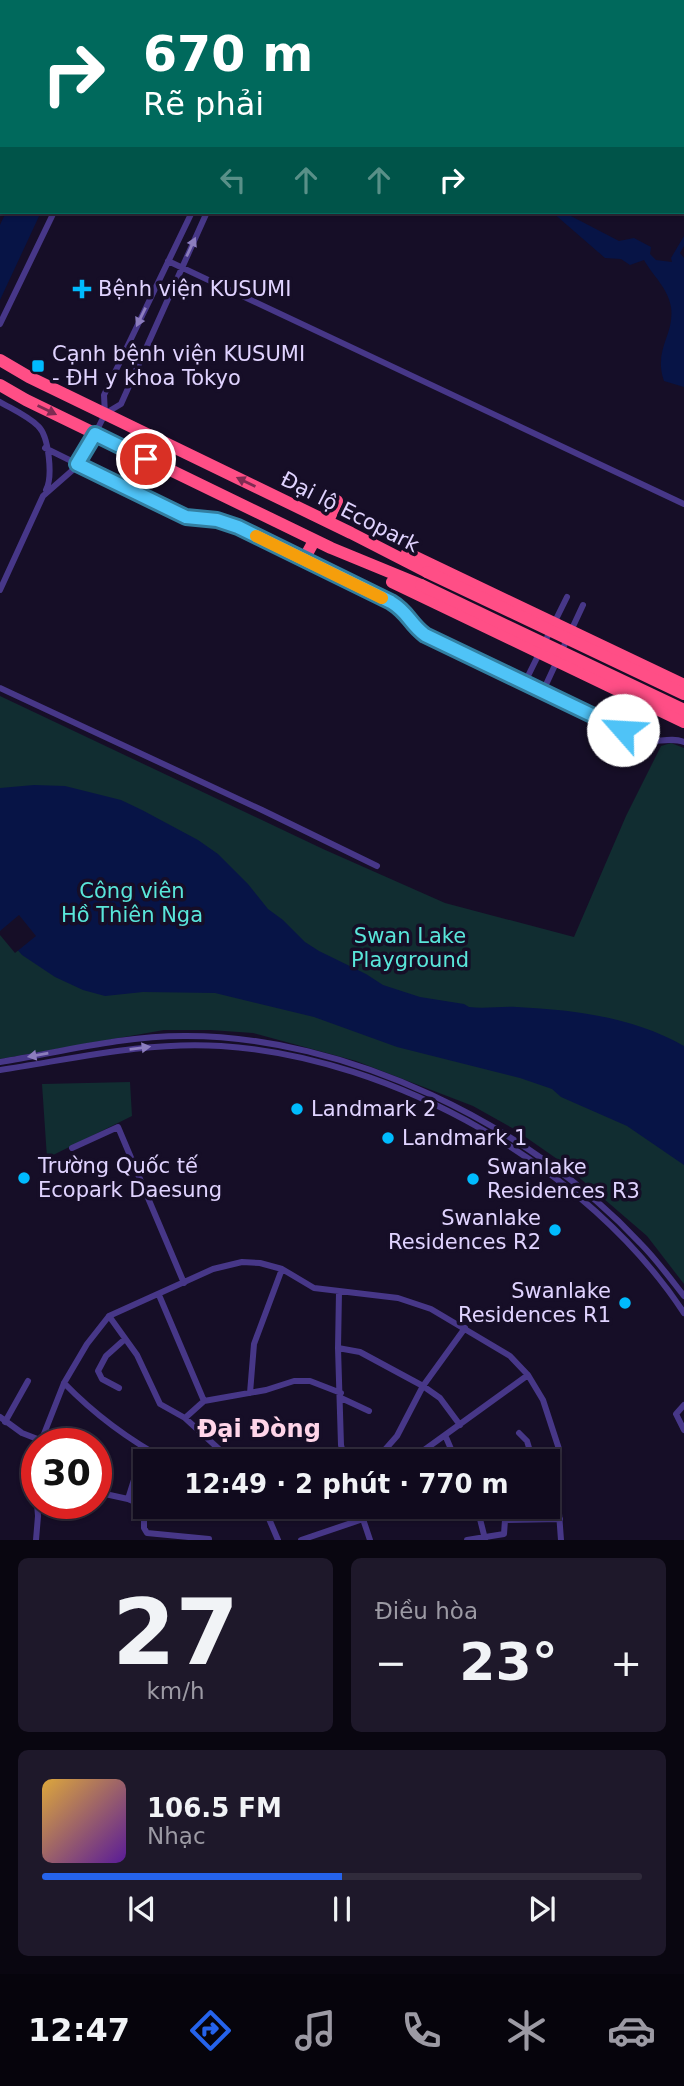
<!DOCTYPE html>
<html lang="vi">
<meta charset="utf-8">
<style>
:root{--surface:#100a1d;--page:#1e182a;--text:#f1f3f6;--muted:#9c9aa4;--line:#302b3b;--accent:#2563eb}
body{margin:0;font-family:"DejaVu Sans",sans-serif;background:var(--page);color:var(--text);height:100vh;display:flex;flex-direction:column;font-size:26px;white-space:nowrap}
*{box-sizing:border-box;margin:0}
p{font-size:23px;color:var(--muted)}
.icon{flex:none;width:38px;height:38px;fill:none;stroke:currentColor;stroke-width:2;stroke-linecap:round;stroke-linejoin:round}
.map{position:relative;height:1540px;overflow:hidden}
.details{display:flex;flex-direction:column;gap:18px;padding:18px;background:#090610;flex:1}
.details>*{flex:none}
.banner{position:absolute;left:0px;top:0px;width:684px;height:214px;box-shadow:0 2px 5px #0004,0 0 0 2px var(--line);background:#00695c;color:#fff;overflow:hidden}
.speed{position:absolute;left:21px;top:1428px;display:flex;gap:14px;font-size:35px;font-weight:700;text-align:center}
.speed>*{display:grid;place-content:center;width:91px;height:91px;border-radius:50%;background:var(--surface);box-shadow:0 2px 5px #0004,0 0 0 2px var(--line);line-height:1}
.speed .limit{border:10px solid #d22;background:#fff;color:#111}
.pin{position:absolute;display:grid;place-items:center;width:60px;height:60px;color:#fff;margin:-30px;border:4px solid #fff;border-radius:50%;box-shadow:0 2px 7px #0007}
.me{position:absolute;width:77px;margin:-38px;rotate:296deg;stroke-linejoin:round;filter:drop-shadow(0 0 5px #0008)}
.turn{display:flex;align-items:center;gap:24px;height:147px;padding:0 28px;font-size:32px}
.turn .icon{width:91px;height:91px;stroke-width:2.5}
.turn b{display:block;font-size:49px;line-height:60px}
.lanes{display:flex;align-items:center;height:66px;padding:0 28px;background:#0003;justify-content:center;gap:35px;direction:ltr}
.lanes .off{opacity:.35}
.big{font-size:52px;font-weight:600;line-height:1.1}
.details .widget{flex:1;display:flex;flex-direction:column;justify-content:center;gap:10px;min-width:0;padding:0 24px;border-radius:10px;background:var(--page)}
.details .dial{align-items:center;gap:0}
.dial b{font-size:91px;line-height:1}
.song{display:flex;align-items:center;gap:21px}
.cover{width:84px;height:84px;border-radius:10px;background:linear-gradient(135deg,hsl(40 70% 55%),hsl(270 70% 35%))}
.played{height:7px;border-radius:4px;background:linear-gradient(90deg,var(--accent) 50%,var(--line) 50%)}
.keys{display:flex;justify-content:space-around;direction:ltr}
.heat{display:flex;justify-content:space-between;align-items:center;font-size:38px;direction:ltr}
.details .tiles{flex:1;display:grid;gap:18px;grid-template-columns:1fr 1fr}
.widget:last-child{grid-column:span 2}
.trip{position:absolute;left:133px;top:1449px;width:427px;height:70px;border-radius:0px;background:var(--surface);box-shadow:0 2px 5px #0004,0 0 0 2px var(--line);font-weight:600;line-height:70px;text-align:center}
.tabs{display:flex;height:112px;justify-content:space-around;align-items:center;background:#06040c;color:var(--muted)}
.tabs .icon{width:49px;height:49px}
.tabs .active{color:var(--accent)}
.tabs b{font-size:32px;color:var(--text)}
.map>svg:first-child{display:block}
.green{fill:#112d31}
.water{fill:#071446}
.pier{fill:#160e27}
.lines{fill:none;stroke-linecap:round;stroke-linejoin:round}
.canal{stroke:#071446;stroke-width:6}
.street{stroke:#473788;stroke-width:6}
.highway{stroke:#ff4e86;stroke-width:12}
.highway-bridge{stroke:#ff4e86;stroke-width:12}
.oneway{fill:#8c7dbe}
.oneway2{fill:#7f2b52}
.route-casing{stroke:#337fa1;stroke-width:18}
.route{stroke:#4fc3f7;stroke-width:12}
.slow{stroke:#f59e0b;stroke-width:12}
.poi-dot{fill:#00bbfe;stroke:#160e27;stroke-width:2.5}
.labels{text-anchor:middle;stroke-width:7;stroke-linejoin:round;paint-order:stroke}
.poi-label{font-size:21px;fill:#e0d3ff;stroke:#160e27;text-anchor:start}
.street-label{font-size:21px;fill:#e0d3ff;stroke:#160e27}
.park-label{font-size:21px;fill:#59e6da;stroke:#160e27}
.quarter-label{font-size:24px;font-weight:bold;fill:#ffd5e9;stroke:#160e27}
</style>
<div class="map">
<svg width="684" height="1540" viewBox="0 0 684 1540">
<rect width="100%" height="100%" fill="#160e27"/>
<!-- green -->
<path class="green" d="M0 696 323 849 445 903 574 937 626 816 661 746 671 743 684 748V1284L647 1236 560 1161 514 1129 473 1106 356 1061 253 1033 210 1030H164L0 1059Z
M130 1082 132 1116 47 1158 42 1084Z"/>
<!-- water -->
<path class="water" d="M6 212H41L0 300V225Z
M552 212H570L569 215 619 241 634 238 651 247 650 254 656 260 672 262 671 258 684 236V246L680 253 684 258V387L664 381C653 349 675 335 671 307 668 288 653 276 644 260L630 265 621 259 605 258Z
M34 785 65 786 121 800 142 810 198 840 218 854 248 884 268 909 283 920 305 942 319 951 366 974 383 985 420 997 464 1004 469 1007C485 1009 501 1006 517 1007 575 1010 633 1017 684 1046V1165L627 1126 561 1097 552 1089 520 1078 397 1047 314 1017 215 993 143 992 105 996 83 990 55 977 22 955 0 930V788Z"/>
<!-- pier -->
<path class="pier" d="M19 915 36 936 15 953 0 935V931Z"/>
<g class="lines">
<!-- canal -->
<path class="canal" d="M285 0 289 2
M386 2 393 0"/>
<!-- street -->
<path class="street" d="M315 2 316 0
M0 27 2 28
M0 37H2
M168 261 684 504
M0 324 54 212
M0 402C12 409 28 416 38 426 49 436 53 477 46 490
M106 413 121 404 207 212
M45 448 185 517 217 520 238 527 391 602 405 610 414 626 425 634 646 741C659 742 672 737 684 742
M0 590 43 496 75 468 95 434 105 414 104 395 192 212
M525 682 567 597
M0 688 262 810 377 866
M543 691 583 605
M0 1062C61 1052 122 1036 184 1036 346 1035 530 1125 640 1243 656 1259 670 1278 684 1296
M0 1070C73 1059 146 1041 221 1046 394 1057 589 1168 684 1313
M72 1148 118 1127 184 1283
M339 1292 338 1348 341 1445 345 1461
M159 1295 204 1401
M109 1316 137 1355 160 1404 185 1418 232 1461
M338 1348 360 1352 423 1386 440 1398 460 1425
M64 1383C95 1415 129 1440 168 1461
M119 1388 102 1379 98 1371 106 1356 125 1339
M250 1393 254 1344 282 1269
M341 1398 369 1411
M684 1405 676 1414 684 1430
M0 1417 22 1433 40 1440
M185 1418 204 1401 266 1390 294 1381H310L341 1393
M5 1422 28 1381
M519 1433 527 1441 533 1461
M445 1435 454 1456 463 1461
M40 1444 64 1383 87 1344 109 1316 213 1269 242 1262 260 1263 282 1269 314 1288 398 1298 431 1309 510 1356 528 1375 543 1400 559 1449 557 1486 561 1540
M60 1444 61 1441
M303 1461 342 1451
M375 1461 397 1436 423 1386 465 1328
M409 1461 528 1375
M37 1480V1502
M96 1492 128 1499 144 1506V1528L147 1533 209 1539
M128 1499 144 1448
M264 1507 278 1540
M359 1507 370 1540
M477 1507 485 1539
M459 1509 476 1507
M266 1514 283 1507
M36 1540 38 1516 37 1503
M301 1540 363 1519
M467 1540 504 1534 505 1520 560 1519"/>
<!-- highway -->
<path class="highway" d="M0 360 29 377 351 533 427 572
M0 385 26 400 331 548 421 585
M328 521 337 501
M407 553 684 685
M303 561 314 541
M392 582 684 722"/>
<!-- highway-bridge -->
<path class="highway-bridge" d="M427 572 684 694
M421 585 684 710"/>
</g>
<!-- one-way arrows -->
<defs><path id="oneway-solid" d="M-6-.8H1V-3.2L6.5 0L1 3.2V.8H-6Z" transform="scale(1.75)"/></defs>
<g class="oneway">
<use href="#oneway-solid" transform="translate(191 247) rotate(-65)"/>
<use href="#oneway-solid" transform="translate(141 317) rotate(116)"/>
<use href="#oneway-solid" transform="translate(140 1048) rotate(-7)"/>
<use href="#oneway-solid" transform="translate(38 1055) rotate(170)"/>
</g>
<g class="oneway2">
<use href="#oneway-solid" transform="translate(47 410) rotate(26)"/>
<use href="#oneway-solid" transform="translate(246 482) rotate(-154)"/>
</g>
<g class="lines">
<!-- route casing -->
<g class="route-casing">
<path id="route" d="M146 459 95 434 77 464 186 517 217 520 238 527 391 602C409 613 409 623 425 635L623 730"/>
</g>
<!-- route -->
<use href="#route" class="route"/>
<!-- slow -->
<path class="slow" d="M256 536 382 598"/>
</g>
<!-- markers -->
<g class="poi-dot">
<path d="M78.5 278.5h7v7h7v7h-7v7h-7v-7h-7v-7h7z"/>
<rect x="31" y="359" width="14" height="14" rx="3.5"/>
<circle cx="297" cy="1109" r="7"/>
<circle cx="388" cy="1138" r="7"/>
<circle cx="24" cy="1178" r="7"/>
<circle cx="473" cy="1179" r="7"/>
<circle cx="555" cy="1230" r="7"/>
<circle cx="625" cy="1303" r="7"/>
</g>
<g class="labels">
<!-- poi labels -->
<g class="poi-label">
<text x="98" y="296">Bệnh viện KUSUMI</text>
<text x="52" y="361">Cạnh bệnh viện KUSUMI<tspan x="52" dy="24">- ĐH y khoa Tokyo</tspan></text>
<text x="311" y="1116">Landmark 2</text>
<text x="402" y="1145">Landmark 1</text>
<text x="38" y="1173">Trường Quốc tế<tspan x="38" dy="24">Ecopark Daesung</tspan></text>
<text x="487" y="1174">Swanlake<tspan x="487" dy="24">Residences R3</tspan></text>
<text x="541" y="1225" text-anchor="end">Swanlake<tspan x="541" dy="24">Residences R2</tspan></text>
<text x="611" y="1298" text-anchor="end">Swanlake<tspan x="611" dy="24">Residences R1</tspan></text>
</g>
<!-- street labels -->
<g class="street-label">
<text transform="translate(350 512) rotate(27)" y="7">Đại lộ Ecopark</text>
</g>
<!-- park labels -->
<g class="park-label">
<text x="132" y="898">Công viên<tspan x="132" dy="24">Hồ Thiên Nga</tspan></text>
<text x="410" y="943">Swan Lake<tspan x="410" dy="24">Playground</tspan></text>
</g>
<!-- quarter labels -->
<g class="quarter-label">
<text x="259" y="1437">Đại Đòng</text>
</g>
</g>
</svg>
<div class="speed"><div class="limit">30</div></div>
<div class="pin" style="left:146px;top:459px;background:#d93025"><svg class="icon" aria-label="arrive" viewBox="0 0 24 24"><path d="M6 21V4h12l-3 4 3 4H6"/></svg></div>
<svg class="me" style="left:623px;top:730px" viewBox="-20 -20 40 40"><circle r="19" fill="#fff"/><path d="M0-13L10 11 0 6-10 11z" fill="#4fc3f7"/></svg>
<div class="trip">12:49 · 2 phút · 770 m</div>
<div class="banner">
<div class="turn"><svg class="icon" aria-label="right" viewBox="0 0 24 24"><path d="M7 20v-9h11M14 6l5 5-5 5"/></svg><div><b>670 m</b>Rẽ phải</div></div>
<div class="lanes"><svg class="icon off" aria-label="left" viewBox="0 0 24 24"><path d="M17 20v-9H6M10 6l-5 5 5 5"/></svg><svg class="icon off" aria-label="ahead" viewBox="0 0 24 24"><path d="M12 20V5M6 11l6-6 6 6"/></svg><svg class="icon off" aria-label="ahead" viewBox="0 0 24 24"><path d="M12 20V5M6 11l6-6 6 6"/></svg><svg class="icon" aria-label="right" viewBox="0 0 24 24"><path d="M7 20v-9h11M14 6l5 5-5 5"/></svg></div>
</div>
</div>
<section class="details">
<div class="tiles">
<div class="widget dial"><b>27</b><p>km/h</p></div>
<div class="widget"><p>Điều hòa</p>
<div class="heat"><a>−</a><b class="big">23°</b><a>+</a></div>
</div>
<div class="widget">
<div class="song"><i class="cover"></i><div><b>106.5 FM</b><p>Nhạc</p></div></div>
<div class="played"></div>
<div class="keys"><svg class="icon" aria-label="previous" viewBox="0 0 24 24"><path d="M18 5L8 12l10 7zM5 5v14"/></svg><svg class="icon" aria-label="pause" viewBox="0 0 24 24"><path d="M8 5v14M16 5v14"/></svg><svg class="icon" aria-label="next" viewBox="0 0 24 24"><path d="M6 5l10 7-10 7zM19 5v14"/></svg></div>
</div>
</div>
</section>
<nav class="tabs">
<b>12:47</b>
<svg class="icon active" aria-label="directions" viewBox="0 0 24 24"><path d="M12 3l9 9-9 9-9-9zM9 14v-3h6M13 9l2 2-2 2"/></svg>
<svg class="icon" aria-label="music" viewBox="0 0 24 24"><path d="M9 18V5l10-2v13"/><circle cx="6" cy="18" r="3"/><circle cx="16" cy="16" r="3"/></svg>
<svg class="icon" aria-label="phone" viewBox="0 0 24 24"><path d="M5 4h4l2 5-3 2q2 4 5 5l2-3 5 2v4C11 20 4 13 5 4z"/></svg>
<svg class="icon" aria-label="climate" viewBox="0 0 24 24"><path d="M12 3v18M4 7l16 10M4 17L20 7"/></svg>
<svg class="icon" aria-label="car" viewBox="0 0 24 24"><path d="M5 17H2v-5l4-1 3-4h7l3 4 3 1v5h-3M9 17h6M6 11h13"/><circle cx="7" cy="17" r="2"/><circle cx="17" cy="17" r="2"/></svg>
</nav>
